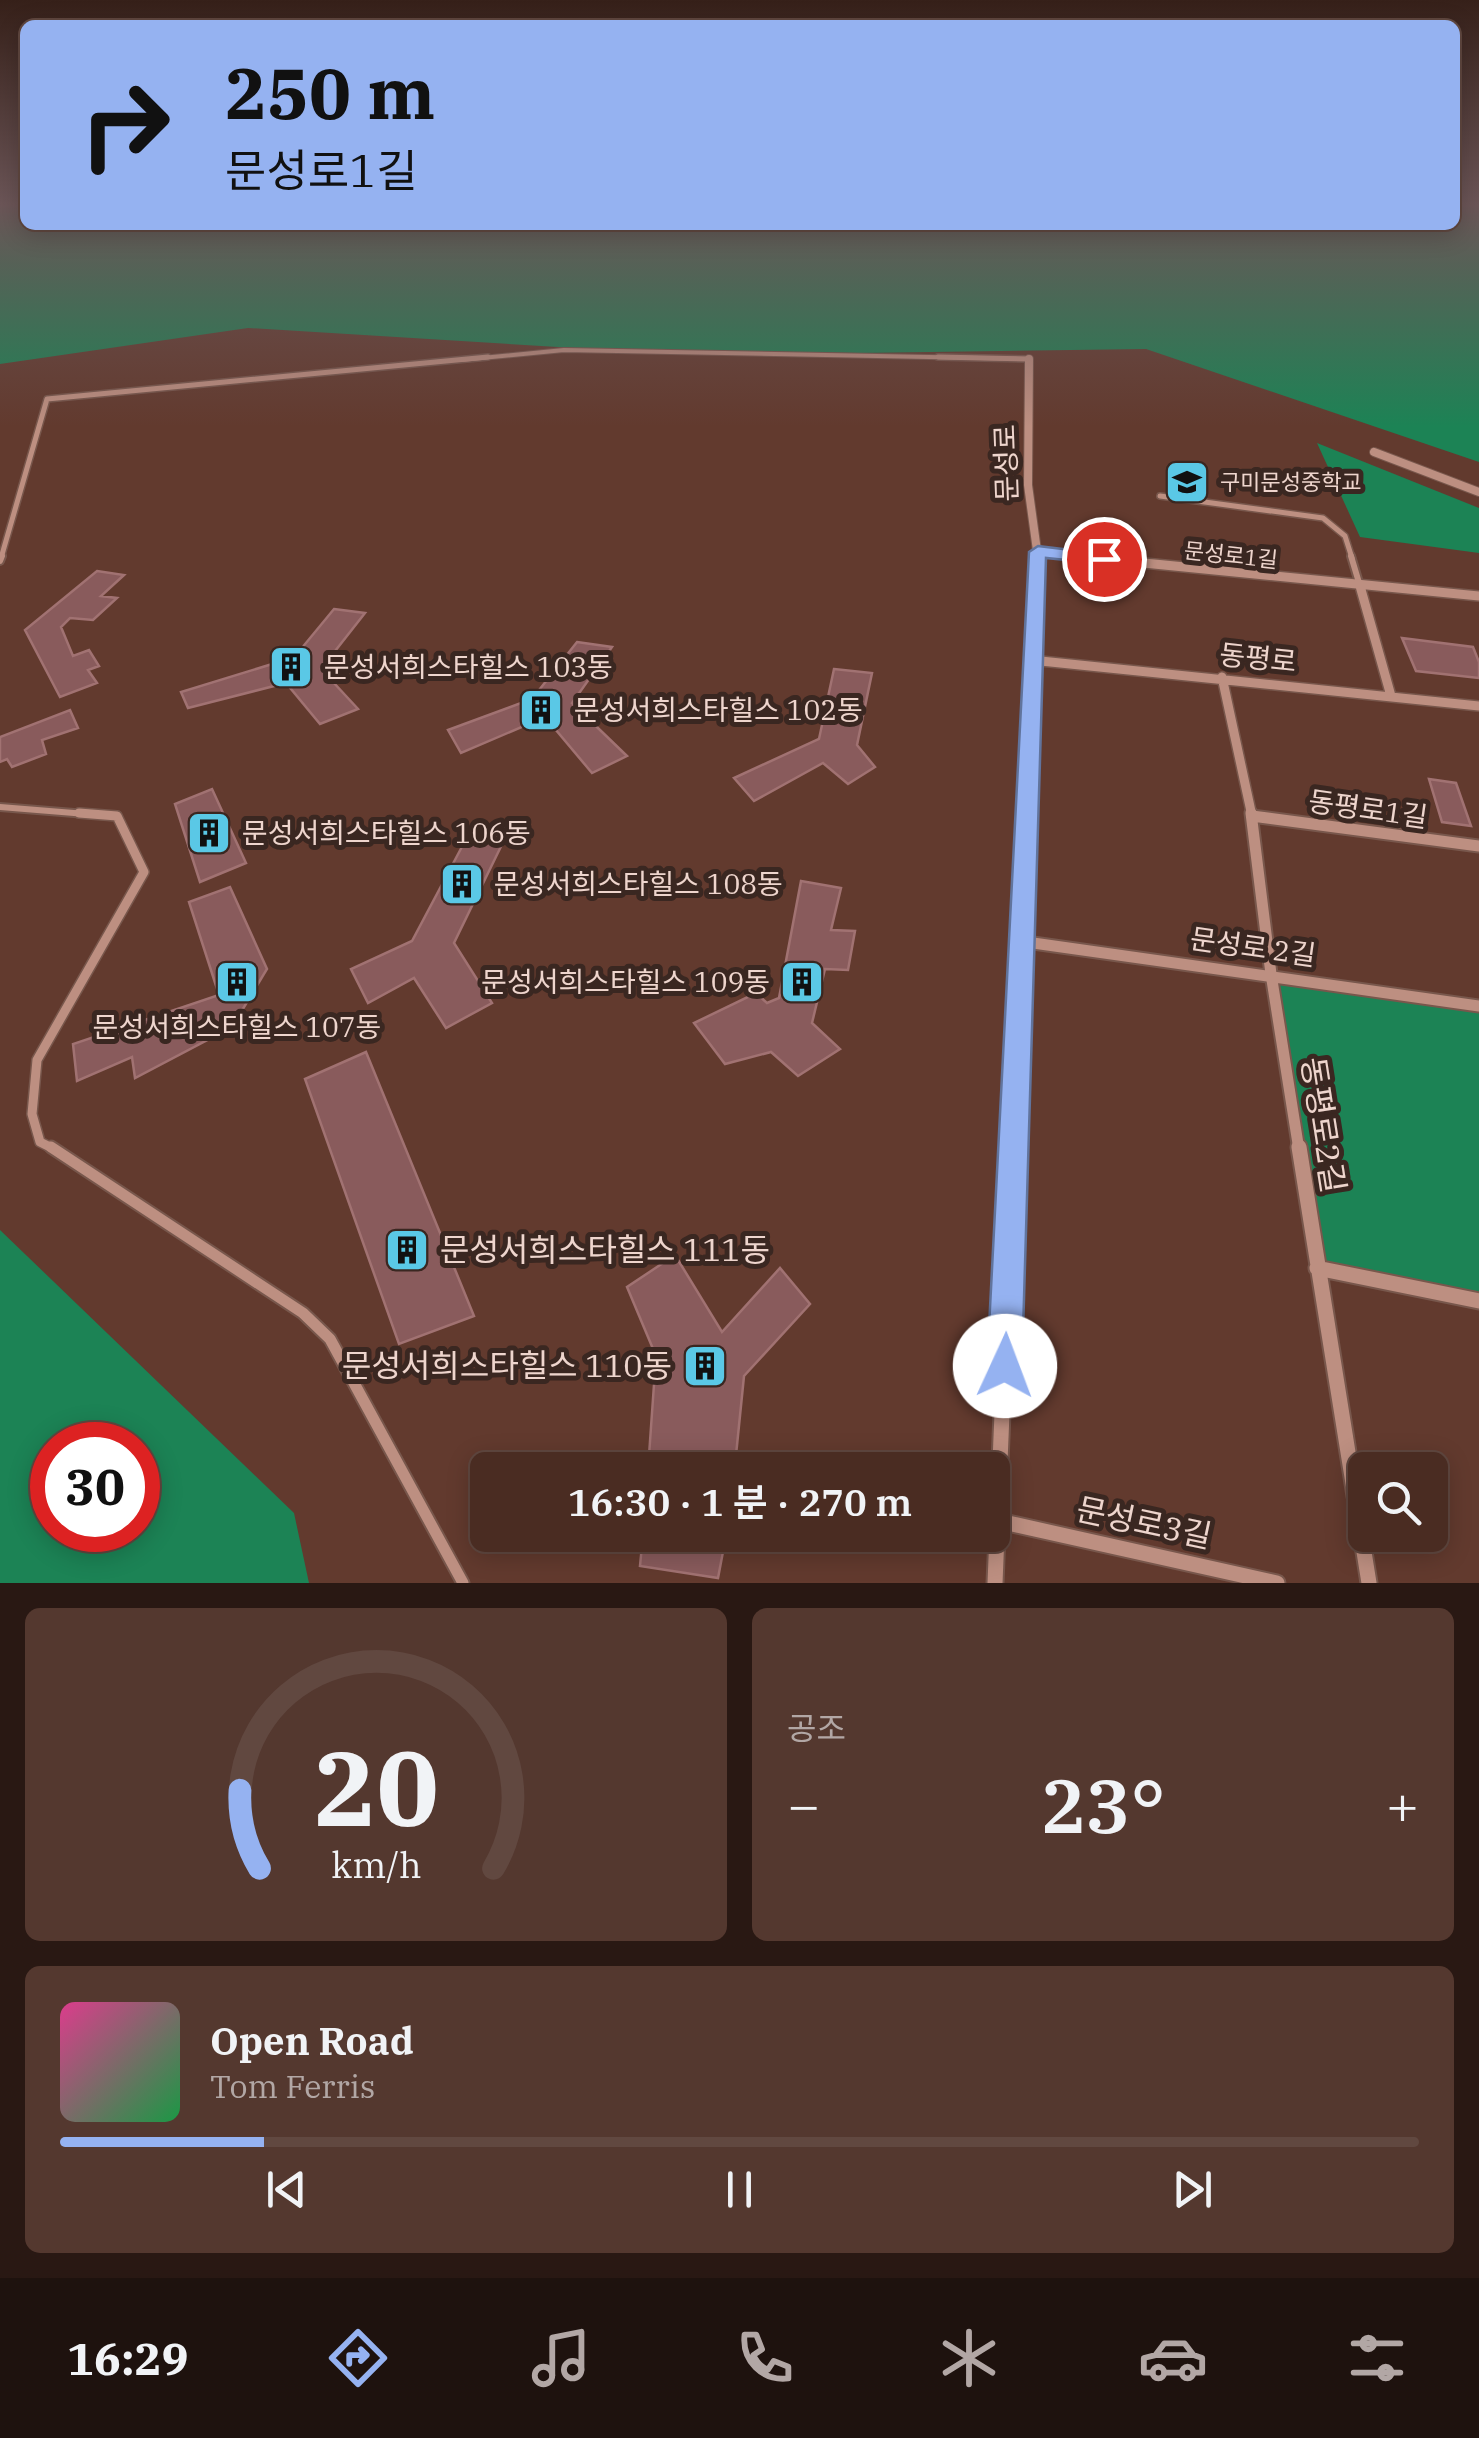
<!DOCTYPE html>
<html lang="ko">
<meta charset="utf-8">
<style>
:root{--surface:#4a2c22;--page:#54382f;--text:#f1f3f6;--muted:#b2a7a5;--line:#614840;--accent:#95b2f1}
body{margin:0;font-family:"IBM Plex Serif","Noto Sans KR",serif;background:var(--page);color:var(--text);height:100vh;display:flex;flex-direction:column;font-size:38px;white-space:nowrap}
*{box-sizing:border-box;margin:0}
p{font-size:32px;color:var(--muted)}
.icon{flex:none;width:55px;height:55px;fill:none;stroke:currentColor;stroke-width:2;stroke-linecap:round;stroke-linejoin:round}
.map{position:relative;height:1583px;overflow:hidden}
.details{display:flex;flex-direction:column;gap:25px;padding:25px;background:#291813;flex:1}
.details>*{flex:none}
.top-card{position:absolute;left:20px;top:20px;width:1440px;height:210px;border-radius:15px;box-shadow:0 5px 25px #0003,0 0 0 2px var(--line);background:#95b2f1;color:#111;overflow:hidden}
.controls{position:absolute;left:1348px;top:1452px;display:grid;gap:20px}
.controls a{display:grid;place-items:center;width:100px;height:100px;border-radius:15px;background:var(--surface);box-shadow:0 5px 25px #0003,0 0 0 2px var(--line);font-size:50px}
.speed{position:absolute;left:30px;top:1422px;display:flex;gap:20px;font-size:50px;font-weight:700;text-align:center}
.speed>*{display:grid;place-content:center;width:130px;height:130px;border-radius:50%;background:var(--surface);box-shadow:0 5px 25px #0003,0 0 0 2px var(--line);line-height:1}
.speed .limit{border:15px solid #d22;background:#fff;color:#111}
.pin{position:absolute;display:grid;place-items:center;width:85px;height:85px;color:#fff;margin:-42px;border:5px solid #fff;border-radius:50%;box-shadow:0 2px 10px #0007}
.me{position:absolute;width:110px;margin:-55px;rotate:2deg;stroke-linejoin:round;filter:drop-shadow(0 0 8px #0008)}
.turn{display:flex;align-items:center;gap:35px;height:210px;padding:0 40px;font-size:45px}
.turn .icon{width:130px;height:130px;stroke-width:2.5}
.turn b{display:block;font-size:70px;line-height:85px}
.big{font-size:75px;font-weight:600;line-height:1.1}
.details .tile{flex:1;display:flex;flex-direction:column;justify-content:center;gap:15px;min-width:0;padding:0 35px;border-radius:15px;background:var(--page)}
.details .dial{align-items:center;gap:0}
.dial svg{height:260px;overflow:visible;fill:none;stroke:var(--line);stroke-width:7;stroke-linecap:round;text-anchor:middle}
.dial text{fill:var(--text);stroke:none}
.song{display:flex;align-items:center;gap:30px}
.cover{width:120px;height:120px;border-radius:15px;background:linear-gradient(135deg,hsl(330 70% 55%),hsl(140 70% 35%))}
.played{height:10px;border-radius:5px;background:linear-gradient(90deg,var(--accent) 15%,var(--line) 15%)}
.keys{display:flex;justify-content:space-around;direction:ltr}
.heat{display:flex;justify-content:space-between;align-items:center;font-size:55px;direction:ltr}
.details .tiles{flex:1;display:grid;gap:25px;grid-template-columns:1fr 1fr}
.tile:last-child{grid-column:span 2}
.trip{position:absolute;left:470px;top:1452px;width:540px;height:100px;border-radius:15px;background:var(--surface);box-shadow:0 5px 25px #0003,0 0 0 2px var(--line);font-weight:600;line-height:100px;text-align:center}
.menu{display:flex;height:160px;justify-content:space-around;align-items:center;background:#1e120e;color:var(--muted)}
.menu .icon{width:70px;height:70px}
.menu .active{color:var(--accent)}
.menu b{font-size:45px;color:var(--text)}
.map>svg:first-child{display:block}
.green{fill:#1c8355;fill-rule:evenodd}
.building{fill:#895b5c;stroke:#a17272;stroke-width:2.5}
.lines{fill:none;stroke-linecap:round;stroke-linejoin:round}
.lane-far4-casing{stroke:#78574c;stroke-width:6}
.lane-far3-casing{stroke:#78574c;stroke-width:8}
.lane-far2-casing{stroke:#78574c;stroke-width:10}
.lane-far1-casing{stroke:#78574c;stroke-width:12}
.lane-casing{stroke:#78574c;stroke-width:15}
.street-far3-casing{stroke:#78574c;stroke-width:10}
.street-far2-casing{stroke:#78574c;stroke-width:12}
.street-far1-casing{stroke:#78574c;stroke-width:15}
.street-casing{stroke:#78574c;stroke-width:19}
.lane-far4{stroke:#bd8f81;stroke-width:4}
.lane-far3{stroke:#bd8f81;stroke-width:5}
.lane-far2{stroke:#bd8f81;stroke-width:6}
.lane-far1{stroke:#bd8f81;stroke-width:9}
.lane{stroke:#bd8f81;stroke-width:11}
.street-far3{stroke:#bd8f81;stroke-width:8}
.street-far2{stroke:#bd8f81;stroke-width:9}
.street-far1{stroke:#bd8f81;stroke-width:11}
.street{stroke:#bd8f81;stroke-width:15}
.route{fill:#95b2f1;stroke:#61749d;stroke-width:2.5}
.labels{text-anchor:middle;stroke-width:10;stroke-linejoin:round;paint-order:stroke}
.far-poi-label{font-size:22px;fill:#eed5cd;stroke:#3a2721;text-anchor:start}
.far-street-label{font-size:22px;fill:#eed5cd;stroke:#3a2721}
.street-label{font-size:28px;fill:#eed5cd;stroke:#3a2721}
.poi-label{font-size:28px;fill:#eed5cd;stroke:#3a2721;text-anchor:start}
.near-street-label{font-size:32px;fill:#eed5cd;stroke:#3a2721}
.near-poi-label{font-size:32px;fill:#eed5cd;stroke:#3a2721;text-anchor:start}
</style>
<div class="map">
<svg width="1479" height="1583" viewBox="0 0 1479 1583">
<rect width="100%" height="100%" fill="#623a2e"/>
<!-- green -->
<path class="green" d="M0 206H25V225H1380L1396 230 1400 225H1455V206H1479V462L1146 349 859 353 591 349 248 328 0 364Z
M1317 443 1479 508V553L1360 537Z
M1271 974 1479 1006V1301L1317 1268Z
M0 1230 294 1513 309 1583H0ZM138 1445V1530H52V1445Z"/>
<!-- building -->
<path class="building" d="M97 571 124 575 101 596 117 598 93 620 70 618 61 627 73 656 89 650 99 666 88 670 97 683 60 697 25 630Z
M334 609 365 613 321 669 358 709 320 724 286 683 188 708 181 692 282 661 287 666Z
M1402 638 1473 647 1479 662V678L1416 671Z
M577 642 612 647 572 703 627 756 592 773 545 717 461 753 448 730 532 699Z
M834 669 872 673 857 745 875 767 848 784 823 763 754 801 734 778 819 739Z
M70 710 78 728 42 740 46 754 12 767 7 759 0 762V737Z
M1429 779 1456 783 1471 826 1442 822Z
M212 789 246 863 200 882 175 804Z
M474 824 510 828 454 943 492 1003 446 1028 414 978 368 1003 351 969 412 941Z
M801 881 841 888 831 930 855 931 848 970 825 969 812 1023 840 1049 798 1076 771 1052 725 1064 694 1023 756 993 767 1003 779 998Z
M230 887 267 969 232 1027 135 1078 132 1057 77 1081 73 1044 219 995 189 902Z
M366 1052 474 1316 399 1344 305 1079Z
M675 1255 722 1332 780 1268 810 1304 744 1376 735 1465 766 1463 765 1470H648L656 1356 627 1287Z
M643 1535H762L761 1540 726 1536 718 1578 640 1566Z"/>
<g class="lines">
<!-- lane-far4 casing -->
<g class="lane-far4-casing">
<path id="lane-far4" d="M461 360 564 350 1029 359"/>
</g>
<!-- lane-far3 casing -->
<g class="lane-far3-casing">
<path id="lane-far3" d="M938 357 1029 359
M1160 496 1323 518 1345 536 1352 558
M1 558 47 399 488 357"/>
</g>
<!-- lane-far2 casing -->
<g class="lane-far2-casing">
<path id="lane-far2" d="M1351 556 1360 586
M0 561 2 556
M0 807 111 816"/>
</g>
<!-- lane-far1 casing -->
<g class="lane-far1-casing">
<path id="lane-far1" d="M56 1150 40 1142 32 1114 37 1060 144 872 117 816 79 813"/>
</g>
<!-- lane casing -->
<g class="lane-casing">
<path id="lane" d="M51 1147 303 1313 330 1339 463 1583"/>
</g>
<!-- street-far3 casing -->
<g class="street-far3-casing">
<path id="street-far3" d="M1029 359 1028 485 1038 558
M1374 452 1479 492
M1038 552 1098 558"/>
</g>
<!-- street-far2 casing -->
<g class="street-far2-casing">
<path id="street-far2" d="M1073 556 1479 596
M1360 586 1391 696
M1031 660 1479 706
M1222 677 1252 816
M1027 816 1038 556"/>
</g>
<!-- street-far1 casing -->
<g class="street-far1-casing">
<path id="street-far1" d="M1251 813 1271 974 1299 1150
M1252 816 1479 846
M1019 941 1479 1006
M1013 1150 1027 813"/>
</g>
<!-- street casing -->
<g class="street-casing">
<path id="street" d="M1299 1147 1369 1583
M1317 1268 1479 1301
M999 1521 1277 1583
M995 1583 1013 1147"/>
</g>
<!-- lane-far4 -->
<use href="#lane-far4" class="lane-far4"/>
<!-- lane-far3 -->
<use href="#lane-far3" class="lane-far3"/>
<!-- lane-far2 -->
<use href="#lane-far2" class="lane-far2"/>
<!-- lane-far1 -->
<use href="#lane-far1" class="lane-far1"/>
<!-- lane -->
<use href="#lane" class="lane"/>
<!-- street-far3 -->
<use href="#street-far3" class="street-far3"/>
<!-- street-far2 -->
<use href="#street-far2" class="street-far2"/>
<!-- street-far1 -->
<use href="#street-far1" class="street-far1"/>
<!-- street -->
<use href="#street" class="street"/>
</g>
<!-- sky -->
<linearGradient id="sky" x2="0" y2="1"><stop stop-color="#362019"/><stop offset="0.48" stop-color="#6b5557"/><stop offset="1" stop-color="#6b5557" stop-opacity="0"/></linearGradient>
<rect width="1479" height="427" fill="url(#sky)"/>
<!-- route -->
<path class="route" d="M1038 546 1104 554 1113 559 1104 564 1046 558 1022 1366 1017 1379 1005 1384 992 1379 987 1366 1029 552Z"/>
<!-- icons -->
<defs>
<g id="school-square" transform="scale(2.25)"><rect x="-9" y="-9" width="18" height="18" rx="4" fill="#5ac8e6" stroke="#3a2721"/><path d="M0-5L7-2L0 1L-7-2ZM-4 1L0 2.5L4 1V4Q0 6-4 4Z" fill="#111"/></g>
<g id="building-square" transform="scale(2.25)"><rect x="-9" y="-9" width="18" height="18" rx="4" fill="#5ac8e6" stroke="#3a2721"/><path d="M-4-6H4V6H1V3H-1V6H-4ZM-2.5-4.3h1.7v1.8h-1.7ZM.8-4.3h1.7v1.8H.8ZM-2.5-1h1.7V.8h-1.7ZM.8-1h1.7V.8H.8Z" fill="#111"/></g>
</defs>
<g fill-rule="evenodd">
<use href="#school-square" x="1187" y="482"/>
<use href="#building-square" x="291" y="667"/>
<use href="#building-square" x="541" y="710"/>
<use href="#building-square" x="209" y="833"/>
<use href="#building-square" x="462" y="884"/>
<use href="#building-square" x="237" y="982"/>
<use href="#building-square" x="802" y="982"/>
<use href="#building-square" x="407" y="1250"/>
<use href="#building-square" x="705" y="1366"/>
</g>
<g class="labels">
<!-- far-poi labels -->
<g class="far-poi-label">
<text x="1220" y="490">구미문성중학교</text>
</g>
<!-- far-street labels -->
<g class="far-street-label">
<text transform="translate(1231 555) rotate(6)" y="8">문성로1길</text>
</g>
<!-- street labels -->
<g class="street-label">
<text transform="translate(1006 463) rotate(-92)" y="10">문성로</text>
<text transform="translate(1258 658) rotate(6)" y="10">동평로</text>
<text transform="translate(1368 809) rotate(8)" y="10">동평로1길</text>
<text transform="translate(1253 947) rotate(8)" y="10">문성로 2길</text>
</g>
<!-- poi labels -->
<g class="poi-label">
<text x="324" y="677">문성서희스타힐스 103동</text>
<text x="574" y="720">문성서희스타힐스 102동</text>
<text x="242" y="843">문성서희스타힐스 106동</text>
<text x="494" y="894">문성서희스타힐스 108동</text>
<text x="770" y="992" text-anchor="end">문성서희스타힐스 109동</text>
<text x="237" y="1037" text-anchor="middle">문성서희스타힐스 107동</text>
</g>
<!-- near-street labels -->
<g class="near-street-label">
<text transform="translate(1323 1125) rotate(81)" y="11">동평로2길</text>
<text transform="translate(1144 1523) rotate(12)" y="11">문성로3길</text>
</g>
<!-- near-poi labels -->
<g class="near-poi-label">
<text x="440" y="1261">문성서희스타힐스 111동</text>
<text x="672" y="1377" text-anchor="end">문성서희스타힐스 110동</text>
</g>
</g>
</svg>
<div class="controls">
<a><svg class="icon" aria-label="search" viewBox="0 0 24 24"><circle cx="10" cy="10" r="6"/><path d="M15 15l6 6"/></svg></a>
</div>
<div class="speed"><div class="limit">30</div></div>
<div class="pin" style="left:1104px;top:559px;background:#d93025"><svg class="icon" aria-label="arrive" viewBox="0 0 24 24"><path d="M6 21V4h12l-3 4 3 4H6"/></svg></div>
<svg class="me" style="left:1005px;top:1366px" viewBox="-20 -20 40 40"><circle r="19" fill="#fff"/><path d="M0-13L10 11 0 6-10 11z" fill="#95b2f1"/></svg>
<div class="trip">16:30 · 1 분 · 270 m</div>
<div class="top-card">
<div class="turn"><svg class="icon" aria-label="right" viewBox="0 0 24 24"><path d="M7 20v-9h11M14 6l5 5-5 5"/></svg><div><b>250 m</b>문성로1길</div></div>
</div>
</div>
<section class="details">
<div class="tiles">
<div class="tile dial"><svg viewBox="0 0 100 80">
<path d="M14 69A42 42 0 1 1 86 69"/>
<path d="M14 69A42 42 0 0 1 8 45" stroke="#95b2f1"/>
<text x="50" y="56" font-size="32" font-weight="700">20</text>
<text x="50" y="72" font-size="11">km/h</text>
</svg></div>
<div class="tile"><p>공조</p>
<div class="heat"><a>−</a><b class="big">23°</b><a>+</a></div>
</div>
<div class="tile">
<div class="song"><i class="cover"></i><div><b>Open Road</b><p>Tom Ferris</p></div></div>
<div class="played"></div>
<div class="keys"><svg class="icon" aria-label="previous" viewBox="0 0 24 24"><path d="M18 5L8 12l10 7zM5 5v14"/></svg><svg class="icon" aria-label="pause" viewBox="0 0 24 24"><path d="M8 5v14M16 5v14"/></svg><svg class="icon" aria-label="next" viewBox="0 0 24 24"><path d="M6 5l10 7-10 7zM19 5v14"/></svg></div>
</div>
</div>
</section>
<nav class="menu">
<b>16:29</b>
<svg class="icon active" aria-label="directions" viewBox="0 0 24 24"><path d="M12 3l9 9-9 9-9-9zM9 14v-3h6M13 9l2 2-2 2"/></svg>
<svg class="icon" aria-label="music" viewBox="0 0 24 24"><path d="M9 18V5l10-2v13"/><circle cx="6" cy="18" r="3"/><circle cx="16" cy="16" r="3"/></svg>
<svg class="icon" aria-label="phone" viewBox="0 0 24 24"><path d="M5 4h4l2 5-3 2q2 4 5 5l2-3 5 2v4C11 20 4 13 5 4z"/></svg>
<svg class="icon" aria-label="climate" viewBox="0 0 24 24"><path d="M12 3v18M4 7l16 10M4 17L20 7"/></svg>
<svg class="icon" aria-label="car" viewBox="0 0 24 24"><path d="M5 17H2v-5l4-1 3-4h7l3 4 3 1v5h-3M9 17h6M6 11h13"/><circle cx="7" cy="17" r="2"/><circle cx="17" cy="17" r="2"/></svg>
<svg class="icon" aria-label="filters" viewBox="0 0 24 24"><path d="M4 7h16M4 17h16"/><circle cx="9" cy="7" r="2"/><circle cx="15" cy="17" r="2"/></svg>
</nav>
